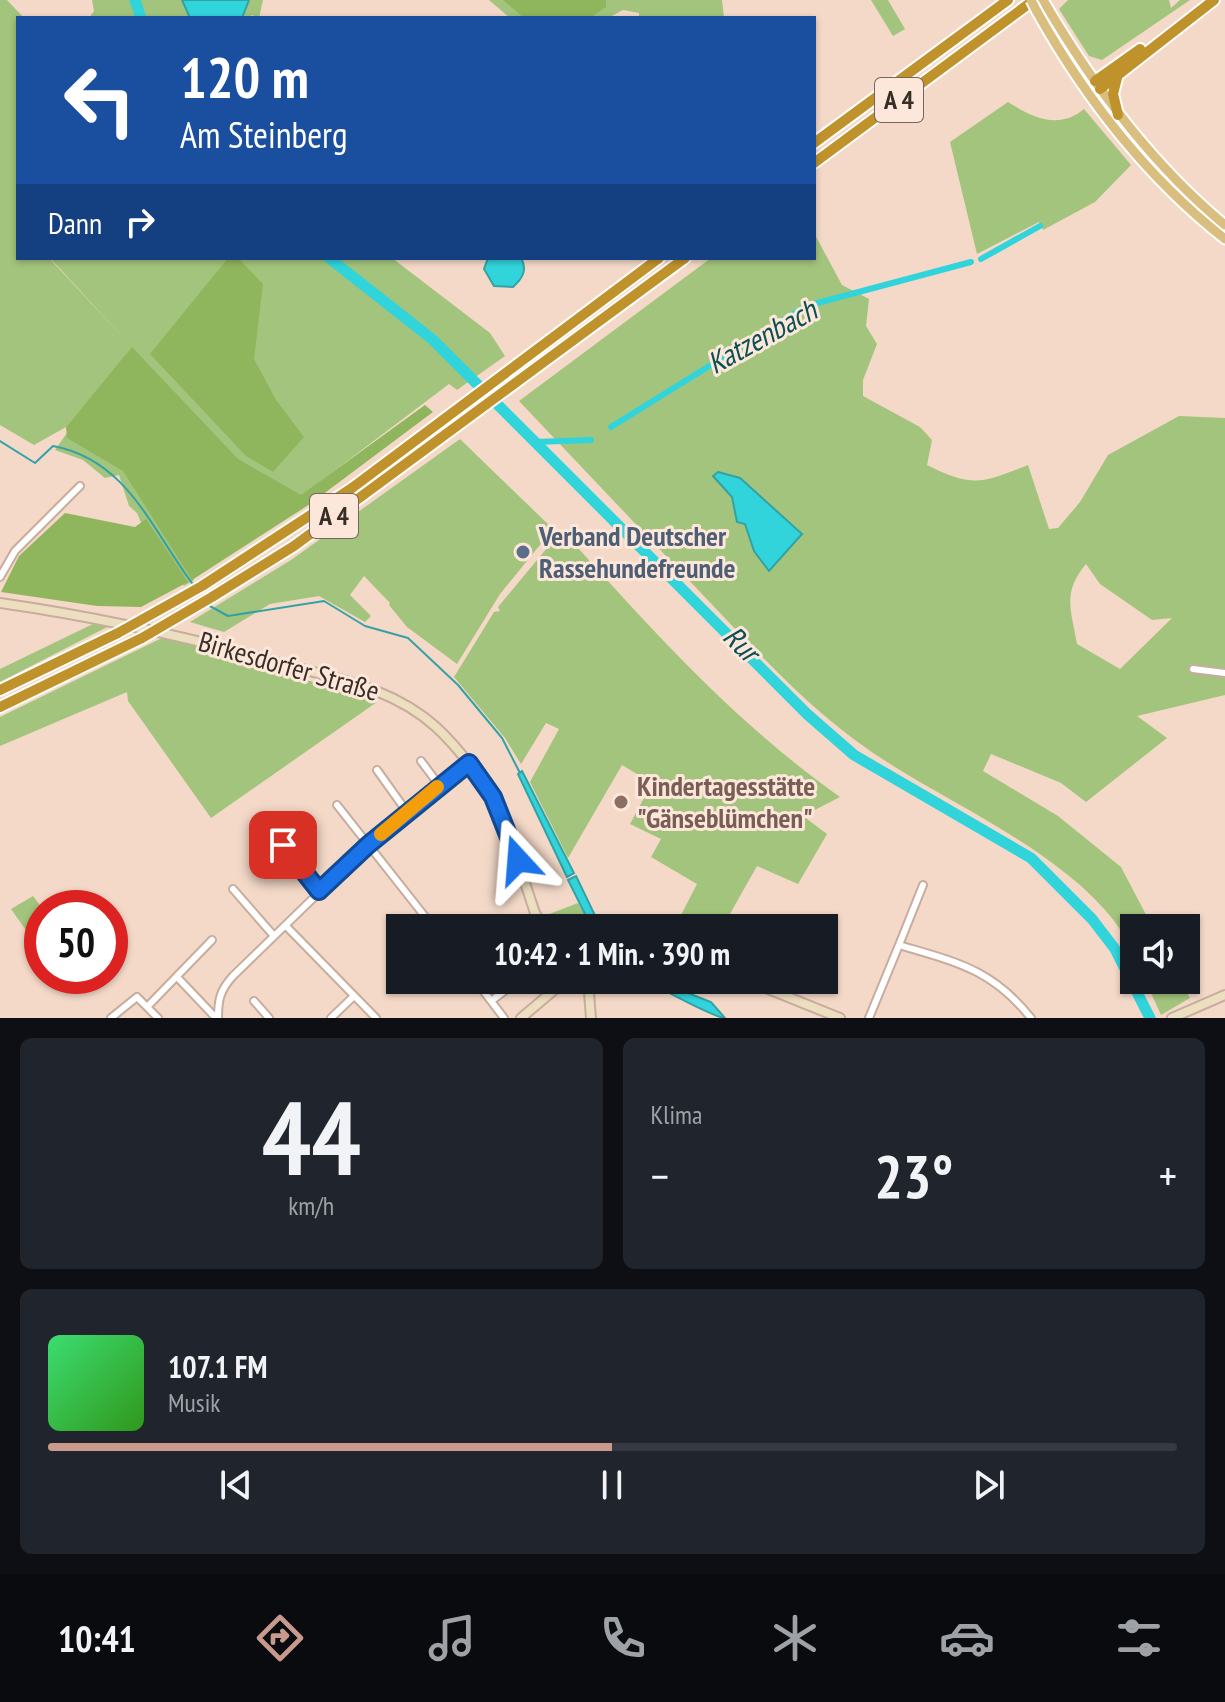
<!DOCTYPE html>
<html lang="de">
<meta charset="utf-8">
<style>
:root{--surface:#171b24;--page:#20242c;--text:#f1f3f6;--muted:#9ea1a6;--line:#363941;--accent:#c89a8e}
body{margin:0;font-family:"PT Sans Narrow",sans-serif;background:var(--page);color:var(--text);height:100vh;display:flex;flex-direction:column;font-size:30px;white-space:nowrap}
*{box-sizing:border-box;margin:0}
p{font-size:26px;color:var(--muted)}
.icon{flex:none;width:44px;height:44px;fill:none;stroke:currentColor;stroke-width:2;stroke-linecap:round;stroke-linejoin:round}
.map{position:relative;height:1018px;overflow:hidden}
.panel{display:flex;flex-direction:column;gap:20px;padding:20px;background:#0d0f14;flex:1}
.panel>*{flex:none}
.guide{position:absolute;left:16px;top:16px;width:800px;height:244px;border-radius:0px;box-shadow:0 2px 6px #0004;background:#1a4fa0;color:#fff;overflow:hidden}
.tools{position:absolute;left:1120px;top:914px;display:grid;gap:16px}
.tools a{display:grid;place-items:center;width:80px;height:80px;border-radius:0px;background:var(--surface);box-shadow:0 2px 6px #0004;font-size:40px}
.speed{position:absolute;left:24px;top:890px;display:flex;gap:16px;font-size:40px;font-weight:700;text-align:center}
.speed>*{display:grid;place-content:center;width:104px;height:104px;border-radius:50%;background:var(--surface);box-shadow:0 2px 6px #0004;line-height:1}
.speed .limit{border:12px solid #d22;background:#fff;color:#111}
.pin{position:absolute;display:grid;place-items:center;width:68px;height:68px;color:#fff;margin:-34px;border-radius:16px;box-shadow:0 4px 12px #0006}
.me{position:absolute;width:88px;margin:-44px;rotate:341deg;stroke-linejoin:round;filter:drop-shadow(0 0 6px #0008)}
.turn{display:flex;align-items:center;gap:28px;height:168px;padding:0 32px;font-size:36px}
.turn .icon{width:104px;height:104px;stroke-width:2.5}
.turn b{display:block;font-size:56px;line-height:68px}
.then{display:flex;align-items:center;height:76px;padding:0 32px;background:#0003;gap:16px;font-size:30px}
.big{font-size:60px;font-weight:600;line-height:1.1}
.panel .card{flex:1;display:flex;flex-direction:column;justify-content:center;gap:12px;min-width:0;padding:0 28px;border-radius:12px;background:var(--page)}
.panel .dial{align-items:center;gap:0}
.dial b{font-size:104px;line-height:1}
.song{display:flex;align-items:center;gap:24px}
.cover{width:96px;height:96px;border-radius:12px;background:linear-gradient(135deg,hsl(140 70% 55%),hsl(110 70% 35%))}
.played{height:8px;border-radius:4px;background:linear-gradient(90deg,var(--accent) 50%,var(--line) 50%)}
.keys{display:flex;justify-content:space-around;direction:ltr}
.heat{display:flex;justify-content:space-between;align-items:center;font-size:44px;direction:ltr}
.panel .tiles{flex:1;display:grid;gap:20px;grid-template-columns:1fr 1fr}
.card:last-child{grid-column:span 2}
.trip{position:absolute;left:386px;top:914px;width:452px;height:80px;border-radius:0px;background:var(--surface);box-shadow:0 2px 6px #0004;font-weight:600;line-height:80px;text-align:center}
.dock{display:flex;height:128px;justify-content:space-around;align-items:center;background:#090b0e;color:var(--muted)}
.dock .icon{width:56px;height:56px}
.dock .selected{color:var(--accent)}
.dock b{font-size:36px;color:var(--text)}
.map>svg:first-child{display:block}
.green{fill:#a3c47c;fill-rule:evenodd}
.forest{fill:#8fb65c}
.water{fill:#32d4db;stroke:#34a2a5;stroke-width:2}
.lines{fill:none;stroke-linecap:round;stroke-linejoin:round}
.stream{stroke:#34a2a5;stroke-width:2}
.canal{stroke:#32d4db;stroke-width:6}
.river{stroke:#32d4db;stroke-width:11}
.minor-casing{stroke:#c7ad9d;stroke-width:10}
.secondary-casing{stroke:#c7ad9d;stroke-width:12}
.primary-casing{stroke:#fff;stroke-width:13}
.motorway-casing{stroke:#fff;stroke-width:14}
.minor{stroke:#fff;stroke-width:6}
.secondary{stroke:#ecdebf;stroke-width:8}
.primary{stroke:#d9be80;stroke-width:9}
.motorway{stroke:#c0922b;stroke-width:10}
.primary-bridge-casing{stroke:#fff;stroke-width:13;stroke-linecap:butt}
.motorway-bridge-casing{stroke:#fff;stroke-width:14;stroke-linecap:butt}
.primary-bridge{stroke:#d9be80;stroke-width:9}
.motorway-bridge{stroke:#c0922b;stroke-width:10}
.route-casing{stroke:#114b97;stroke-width:20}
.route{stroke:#1a73e8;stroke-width:14}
.slow{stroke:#f59e0b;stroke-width:14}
.service-dot{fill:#5c6f8a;stroke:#fde7da;stroke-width:3}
.education-dot{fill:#8d6e63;stroke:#fde7da;stroke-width:3}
.labels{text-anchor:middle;stroke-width:6;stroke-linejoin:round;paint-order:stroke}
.shield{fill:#fde7da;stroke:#73665d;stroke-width:2}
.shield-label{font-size:26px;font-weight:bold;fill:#382e28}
.service-label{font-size:28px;font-weight:bold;fill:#4e5e75;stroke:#fde7da;text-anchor:start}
.street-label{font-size:28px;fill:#382e28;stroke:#fde7da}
.education-label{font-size:28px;font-weight:bold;fill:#785e54;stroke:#fde7da;text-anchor:start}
.water-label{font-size:30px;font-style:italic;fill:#0c5052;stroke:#fde7da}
</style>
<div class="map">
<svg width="1225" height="1018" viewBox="0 0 1225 1018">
<rect width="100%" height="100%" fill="#f4d9c8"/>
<!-- green -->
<path class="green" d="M0 0H7L24 18H18V258H49L130 345 50 258H392L490 333 505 356 457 390 449 384 301 496 186 571 194 580 184 586 145 532 137 513 129 506 119 475 105 478 83 460 55 450 97 390 66 427 34 445 0 425Z
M92 0H263L259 18 252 15 249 18H89L94 11Z
M489 0H722L724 18H639V13L623 10 608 18H510Z
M871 0H888L905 29 893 36Z
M1068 0H1169L1171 8 1180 0H1190L1102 60 1089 56 1059 9Z
M1008 102C1033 118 1059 130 1084 109L1131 165 1095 202 1043 230 1039 222 977 254 950 142Z
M814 233 842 285 869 299 866 326 877 344 863 380V396L920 427 932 440 927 465C973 488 982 483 1028 465L1049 529 1058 528 1080 502 1108 455 1179 416 1225 418V695L1137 716 1167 738 1086 802 1061 783 991 754 983 771 1058 816 1121 867 1153 928H1134V954C1097 870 970 814 895 767 820 722 762 657 702 594 641 530 580 465 519 401L711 258H814ZM1086 564 1100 584 1152 620 1172 618 1120 669 1077 644C1071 609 1062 593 1086 564Z
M460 439 553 529 500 594 457 664 407 627 389 605 390 603 364 576 350 595 371 616 365 622 319 596 270 604 224 632 190 622 291 560Z
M562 530C648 626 735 723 840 797L803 816 827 834 798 884 757 866 722 928H711L680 917 697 884 651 857 661 839 630 824 652 783 622 765 568 858 530 782 559 729 546 723 521 764 505 738 454 677 494 612 500 611 498 607Z
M97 622 115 623 0 682V669Z
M166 636 377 702 211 818 128 701 127 692 0 746V717Z
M33 896 42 908V938L35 943 11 909Z
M578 903 592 928H553L544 916Z
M1145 980H1180L1190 998 1161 1015Z"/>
<!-- forest -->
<path class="forest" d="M503 0H606V7L590 18H524Z
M228 258H238L263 284 254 359 276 400 304 437 273 472 246 456 150 354Z
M132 347 238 459 301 495 425 405 433 412 310 504 192 580 123 471 67 438 66 427Z
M65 513 135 527 146 519 188 582 141 607 97 606 1 592 19 556Z"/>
<!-- water -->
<path class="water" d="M182 0H249L242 18H190Z
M488 258H521C528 270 522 279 513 287L494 286 484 269Z
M718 472 740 478 802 534 769 571 754 551 745 524 737 522 732 497 713 476Z
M522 771 574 873 567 877 518 774Z
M576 876 601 928H592L568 880Z
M655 980 711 1002 725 1018C716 1018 663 990 651 983Z"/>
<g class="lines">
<!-- stream -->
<path class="stream" d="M0 441 35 463 53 446C129 460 153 533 195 587
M208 605 228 616 324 601 365 626 408 638 458 685 502 738 520 773"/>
<!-- canal -->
<path class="canal" d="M981 259 1040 226
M611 427 806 306 971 262
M535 442 591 440"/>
<!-- river -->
<path class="river" d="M135 0 141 18
M329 258 432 339 807 714 854 755 1031 858 1092 919 1115 949 1150 1018"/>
<!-- minor casing -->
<g class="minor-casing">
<path id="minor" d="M0 577 15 551 80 486
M1193 669 1225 673
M421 761 439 785
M377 770 407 812
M337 805 434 928
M283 845 319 891
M233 889 274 936
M286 926 376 1018
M899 945 923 885
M177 977 216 1018
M475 980 504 1018
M254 1001 269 1018
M491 1001 519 980
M111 1018 137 997 147 1007
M158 1018 147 1007 212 940
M218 1018C218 1000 220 990 233 976L368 845 469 763
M331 1018 354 996
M869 1018 899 945C956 962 992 969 1031 1018"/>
</g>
<!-- secondary casing -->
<g class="secondary-casing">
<path id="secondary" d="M0 603C98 617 185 636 280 663 336 679 392 687 436 727 494 781 511 841 535 913L545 928
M588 980 591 1018
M746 980 840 1018
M521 1018 566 980
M1172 1018 1225 995"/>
</g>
<!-- primary casing -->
<g class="primary-casing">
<path id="primary" d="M1043 0C1092 84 1150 163 1225 225
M1036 10C1085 98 1145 176 1225 239"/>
</g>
<!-- motorway casing -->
<g class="motorway-casing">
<path id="motorway" d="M1117 78 1113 94 1118 115
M1095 81 1140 49
M1100 89 1214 0
M814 143 1008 0
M814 163 1034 0
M202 586 352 488 659 258
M212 597 294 546 685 258
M0 690 118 633
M0 707 142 638"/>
</g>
<!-- minor -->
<use href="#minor" class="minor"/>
<!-- secondary -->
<use href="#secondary" class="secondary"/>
<!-- primary -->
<use href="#primary" class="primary"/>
<!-- motorway -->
<use href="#motorway" class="motorway"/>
<!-- primary-bridge casing -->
<g class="primary-bridge-casing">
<path id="primary-bridge" d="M1031 0 1036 10"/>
</g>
<!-- motorway-bridge casing -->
<g class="motorway-bridge-casing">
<path id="motorway-bridge" d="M118 633 202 586
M142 638 212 597"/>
</g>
<!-- primary-bridge -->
<use href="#primary-bridge" class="primary-bridge"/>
<!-- motorway-bridge -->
<use href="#motorway-bridge" class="motorway-bridge"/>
</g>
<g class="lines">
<!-- route casing -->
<g class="route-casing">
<path id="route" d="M283 845 319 891 368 845 469 763 493 797 518 860"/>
</g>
<!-- route -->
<use href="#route" class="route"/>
<!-- slow -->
<path class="slow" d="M381 834 437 787"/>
</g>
<!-- markers -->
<circle class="service-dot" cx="523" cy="552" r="8"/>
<circle class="education-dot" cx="621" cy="802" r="8"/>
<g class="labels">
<!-- shield labels -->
<g class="shield">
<rect x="875" y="78" width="48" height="44" rx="6"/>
<rect x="310" y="494" width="48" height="44" rx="6"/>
</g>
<g class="shield-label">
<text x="899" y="109">A 4</text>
<text x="334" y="525">A 4</text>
</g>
<!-- service labels -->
<g class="service-label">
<text x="539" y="546">Verband Deutscher<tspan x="539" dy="32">Rassehundefreunde</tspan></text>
</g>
<!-- street labels -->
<g class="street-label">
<text transform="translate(289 666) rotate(16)" y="10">Birkesdorfer Straße</text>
</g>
<!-- education labels -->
<g class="education-label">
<text x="637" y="796">Kindertagesstätte<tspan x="637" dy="32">"Gänseblümchen"</tspan></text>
</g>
<!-- water labels -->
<g class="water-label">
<text transform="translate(762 337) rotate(-29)" y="10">Katzenbach</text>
<text transform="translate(741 644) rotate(45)" y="10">Rur</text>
</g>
</g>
</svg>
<div class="tools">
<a><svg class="icon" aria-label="sound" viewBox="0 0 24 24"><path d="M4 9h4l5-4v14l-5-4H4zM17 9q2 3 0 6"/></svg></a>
</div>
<div class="speed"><div class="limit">50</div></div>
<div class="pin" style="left:283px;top:845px;background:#d93025"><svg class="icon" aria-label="arrive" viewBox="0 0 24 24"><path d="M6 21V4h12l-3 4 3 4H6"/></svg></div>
<svg class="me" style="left:518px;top:860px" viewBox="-20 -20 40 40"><path d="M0-17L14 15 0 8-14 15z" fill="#1a73e8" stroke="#fff" stroke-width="4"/></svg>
<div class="trip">10:42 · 1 Min. · 390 m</div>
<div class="guide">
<div class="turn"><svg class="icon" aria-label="left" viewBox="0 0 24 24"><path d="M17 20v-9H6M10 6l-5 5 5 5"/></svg><div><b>120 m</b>Am Steinberg</div></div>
<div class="then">Dann<svg class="icon" aria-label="right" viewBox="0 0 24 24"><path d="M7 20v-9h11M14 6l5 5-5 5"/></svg></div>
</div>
</div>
<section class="panel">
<div class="tiles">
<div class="card dial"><b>44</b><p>km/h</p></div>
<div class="card"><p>Klima</p>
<div class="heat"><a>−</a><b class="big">23°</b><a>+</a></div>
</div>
<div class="card">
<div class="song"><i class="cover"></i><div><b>107.1 FM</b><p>Musik</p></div></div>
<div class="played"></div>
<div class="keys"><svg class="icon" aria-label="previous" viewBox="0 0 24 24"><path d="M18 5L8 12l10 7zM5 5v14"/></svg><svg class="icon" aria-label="pause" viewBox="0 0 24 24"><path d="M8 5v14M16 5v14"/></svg><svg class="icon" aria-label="next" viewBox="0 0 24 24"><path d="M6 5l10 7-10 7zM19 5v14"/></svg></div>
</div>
</div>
</section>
<nav class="dock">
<b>10:41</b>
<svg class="icon selected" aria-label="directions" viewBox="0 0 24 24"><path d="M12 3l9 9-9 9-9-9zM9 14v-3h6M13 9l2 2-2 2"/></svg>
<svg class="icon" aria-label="music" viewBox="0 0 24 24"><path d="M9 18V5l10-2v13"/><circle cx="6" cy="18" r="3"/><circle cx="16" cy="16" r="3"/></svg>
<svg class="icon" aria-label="phone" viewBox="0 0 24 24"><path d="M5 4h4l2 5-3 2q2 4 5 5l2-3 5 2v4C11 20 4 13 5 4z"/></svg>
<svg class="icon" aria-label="climate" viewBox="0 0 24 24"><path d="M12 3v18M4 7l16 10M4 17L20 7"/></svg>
<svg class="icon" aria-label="car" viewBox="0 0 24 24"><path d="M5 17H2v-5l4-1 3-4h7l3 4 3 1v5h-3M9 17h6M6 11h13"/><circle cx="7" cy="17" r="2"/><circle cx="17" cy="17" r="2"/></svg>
<svg class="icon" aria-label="filters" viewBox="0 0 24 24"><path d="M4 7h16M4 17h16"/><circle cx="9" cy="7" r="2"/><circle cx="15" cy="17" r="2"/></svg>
</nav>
